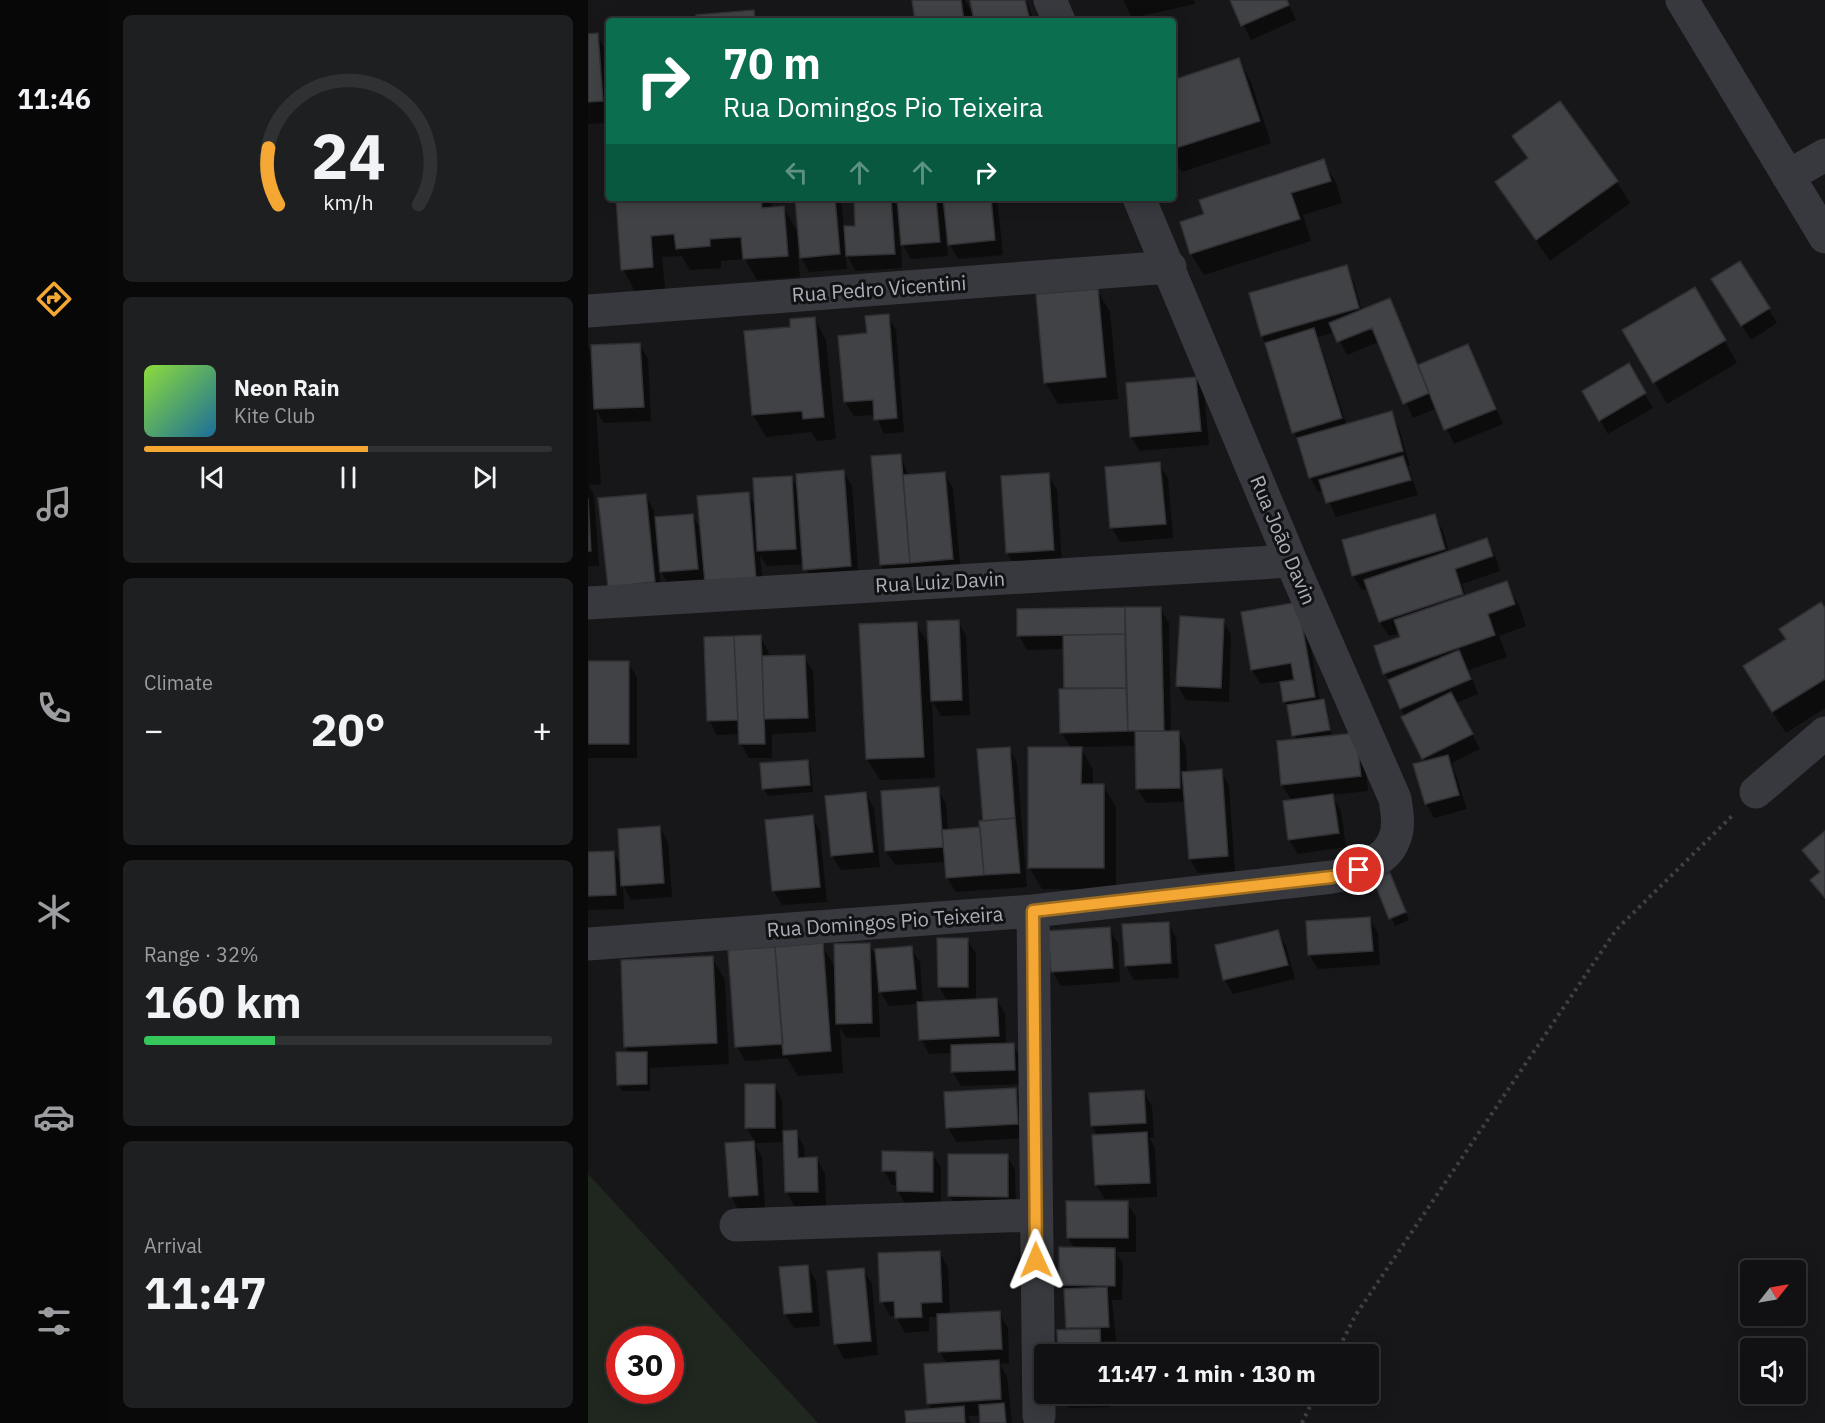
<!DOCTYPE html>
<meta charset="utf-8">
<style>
:root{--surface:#111113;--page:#1e1f21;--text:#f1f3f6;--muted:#9c9da0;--line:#303133;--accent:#f4a733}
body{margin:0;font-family:"IBM Plex Sans",sans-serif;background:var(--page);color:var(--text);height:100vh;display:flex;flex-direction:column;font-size:22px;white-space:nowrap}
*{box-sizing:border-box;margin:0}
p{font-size:20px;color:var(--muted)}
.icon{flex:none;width:33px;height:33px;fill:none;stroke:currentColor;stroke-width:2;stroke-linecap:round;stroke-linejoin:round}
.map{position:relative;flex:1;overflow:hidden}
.drawer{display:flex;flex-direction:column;gap:15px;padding:15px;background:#09090a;width:480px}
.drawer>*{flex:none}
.banner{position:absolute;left:18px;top:18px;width:570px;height:183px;border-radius:6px;box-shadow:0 3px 15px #0003,0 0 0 2px var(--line);background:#0b6e4f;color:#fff;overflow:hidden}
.needle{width:39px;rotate:59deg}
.fabs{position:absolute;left:1152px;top:1260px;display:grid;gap:12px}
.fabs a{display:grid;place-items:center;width:66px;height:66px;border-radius:6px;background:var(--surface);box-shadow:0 3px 15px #0003,0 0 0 2px var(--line);font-size:30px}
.speed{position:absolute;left:18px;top:1326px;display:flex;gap:12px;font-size:30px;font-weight:700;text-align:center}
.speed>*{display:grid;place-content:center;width:78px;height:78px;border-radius:50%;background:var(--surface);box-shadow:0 3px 15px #0003,0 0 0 2px var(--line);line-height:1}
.speed .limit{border:9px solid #d22;background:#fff;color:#111}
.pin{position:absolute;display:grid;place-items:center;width:51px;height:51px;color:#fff;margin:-26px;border:3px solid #fff;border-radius:50%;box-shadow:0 2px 6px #0007}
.me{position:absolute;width:66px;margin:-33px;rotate:359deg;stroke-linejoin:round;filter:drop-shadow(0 0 4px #0008)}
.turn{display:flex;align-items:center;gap:21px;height:126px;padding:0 18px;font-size:27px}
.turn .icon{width:78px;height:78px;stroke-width:2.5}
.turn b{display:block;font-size:42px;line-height:51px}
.lanes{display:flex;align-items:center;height:57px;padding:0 18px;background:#0003;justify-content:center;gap:30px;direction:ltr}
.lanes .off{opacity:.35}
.big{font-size:45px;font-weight:700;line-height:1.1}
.drawer .card{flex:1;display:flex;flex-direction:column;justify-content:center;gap:9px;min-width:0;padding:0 21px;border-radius:9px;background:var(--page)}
.drawer .dial{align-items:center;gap:0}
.dial svg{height:156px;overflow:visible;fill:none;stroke:var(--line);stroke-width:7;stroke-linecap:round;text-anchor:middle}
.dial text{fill:var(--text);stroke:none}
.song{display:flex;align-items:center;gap:18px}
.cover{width:72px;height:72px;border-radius:9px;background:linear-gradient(135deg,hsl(90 70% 55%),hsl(200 70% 35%))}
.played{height:6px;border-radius:3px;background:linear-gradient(90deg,var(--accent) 55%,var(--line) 55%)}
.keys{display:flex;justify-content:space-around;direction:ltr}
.heat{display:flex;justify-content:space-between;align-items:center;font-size:33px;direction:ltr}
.charge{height:9px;border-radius:4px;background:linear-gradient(90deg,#34c759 32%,var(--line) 0)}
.trip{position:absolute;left:446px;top:1344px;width:345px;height:60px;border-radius:6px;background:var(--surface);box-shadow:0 3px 15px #0003,0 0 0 2px var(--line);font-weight:700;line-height:60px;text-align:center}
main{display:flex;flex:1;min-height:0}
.tab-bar{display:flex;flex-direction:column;width:108px;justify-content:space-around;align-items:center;background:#070708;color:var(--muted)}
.tab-bar .icon{width:42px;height:42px}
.tab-bar .active{color:var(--accent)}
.tab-bar b{font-size:27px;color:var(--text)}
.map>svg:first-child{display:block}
.green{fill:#1f271f;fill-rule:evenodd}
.shadow{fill:#0007;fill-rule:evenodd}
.building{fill:#414246;stroke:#313135;stroke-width:1.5}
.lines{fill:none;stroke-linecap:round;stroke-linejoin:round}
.path{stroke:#3e4045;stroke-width:4;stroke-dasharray:3 4.5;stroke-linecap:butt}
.minor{stroke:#38393e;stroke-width:33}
.route-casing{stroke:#9f6d21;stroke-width:15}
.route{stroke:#f4a733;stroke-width:10}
.labels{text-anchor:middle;stroke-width:6;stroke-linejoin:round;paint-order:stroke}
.street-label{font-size:20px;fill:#a9afb9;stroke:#121214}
</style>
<main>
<nav class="tab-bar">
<b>11:46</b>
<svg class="icon active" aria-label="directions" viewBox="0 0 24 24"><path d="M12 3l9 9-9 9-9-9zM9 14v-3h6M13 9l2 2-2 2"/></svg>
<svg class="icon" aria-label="music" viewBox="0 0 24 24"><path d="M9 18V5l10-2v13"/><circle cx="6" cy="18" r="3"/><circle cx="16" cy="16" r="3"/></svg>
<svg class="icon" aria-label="phone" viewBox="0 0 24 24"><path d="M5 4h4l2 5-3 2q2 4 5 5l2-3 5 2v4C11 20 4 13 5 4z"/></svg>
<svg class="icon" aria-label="climate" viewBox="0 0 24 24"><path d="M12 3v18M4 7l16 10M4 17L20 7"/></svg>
<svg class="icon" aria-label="car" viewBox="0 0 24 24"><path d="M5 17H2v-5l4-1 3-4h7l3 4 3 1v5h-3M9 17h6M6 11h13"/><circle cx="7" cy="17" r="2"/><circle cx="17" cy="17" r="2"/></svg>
<svg class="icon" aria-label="filters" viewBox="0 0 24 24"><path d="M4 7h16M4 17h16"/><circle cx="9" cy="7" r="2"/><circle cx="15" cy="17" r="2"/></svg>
</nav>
<section class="drawer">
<div class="card dial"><svg viewBox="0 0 100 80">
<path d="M14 69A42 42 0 1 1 86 69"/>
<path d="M14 69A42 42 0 0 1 9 40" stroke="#f4a733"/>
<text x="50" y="56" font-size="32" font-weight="700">24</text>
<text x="50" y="72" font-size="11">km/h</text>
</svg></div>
<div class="card">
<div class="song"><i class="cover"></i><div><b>Neon Rain</b><p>Kite Club</p></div></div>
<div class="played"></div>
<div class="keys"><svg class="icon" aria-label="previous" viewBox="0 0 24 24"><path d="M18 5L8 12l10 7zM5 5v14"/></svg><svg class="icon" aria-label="pause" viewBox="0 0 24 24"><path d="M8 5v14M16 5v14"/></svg><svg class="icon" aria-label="next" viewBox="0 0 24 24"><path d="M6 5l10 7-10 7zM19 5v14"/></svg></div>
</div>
<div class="card"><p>Climate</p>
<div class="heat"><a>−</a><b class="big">20°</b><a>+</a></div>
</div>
<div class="card"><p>Range · 32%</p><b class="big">160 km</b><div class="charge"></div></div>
<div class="card"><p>Arrival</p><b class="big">11:47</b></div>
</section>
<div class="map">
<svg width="1237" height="1423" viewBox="0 0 1237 1423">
<rect width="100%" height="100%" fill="#171719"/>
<!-- green -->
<path class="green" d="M0 1174 230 1423H0ZM32 1340H82V1390H32Z"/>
<!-- shadow -->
<path class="shadow" d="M325 0H377L384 13 385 21H328Z
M383 0H438L446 21H388Z
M535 0H606L607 4 544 18Z
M643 0H699L708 20 663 40Z
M0 35H9L21 55V123L0 124Z
M651 60 663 82 683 143 594 172 585 157V81Z
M926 136 1029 182 1042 203 962 261 909 183 940 160Z
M735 161 748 183 754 203 715 215 723 241 616 275 603 254 618 215Z
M29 198H64L67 202 126 198H183L184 209 196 208 211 235 208 198H253L256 228 269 227 267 198H304L312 211 310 198H409L415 255 370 259 358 238 360 256 323 259 313 241 314 268 268 271 258 254 259 269 221 272 210 252 212 277 169 280 157 259 133 261V268L102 270 94 256 74 257 77 289 47 291 35 269Z
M1152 263 1189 323 1163 340 1134 294Z
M758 267 766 282 774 311 801 300 831 366 880 346 915 424 866 444 849 408 825 418 791 342 759 355 747 332 730 337 759 426 803 413 811 428 822 466H820L830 495 748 517 736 490 730 492 722 477 674 335Z
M1107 289 1149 363 1079 404 1036 330Z
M509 290 522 312 530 399 470 404 458 383Z
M300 316 308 330 316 432 296 434 288 415 266 416 257 402 280 335Z
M226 318 238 340 248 439 229 441 224 432 178 437 165 415 204 328Z
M51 344 60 359 63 421 16 423 8 410 13 484 1 485 6 495 11 566H0V346L5 355Z
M1040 366 1065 408 1020 434 996 392Z
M608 378 616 393 621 445 552 451 543 437Z
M312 455 321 476 357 474 365 488 373 574 302 579 293 565Z
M571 464 580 478 585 538 532 542 524 528Z
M255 471 264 486 271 581 225 584 216 564 179 566 172 555 176 593 82 587 71 568 74 596 29 601 57 495 66 510V518L104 515 114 531 160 494 168 507 203 477 210 489Z
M460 475 469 490 474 564 428 567 419 553Z
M846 516 855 531 861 553 898 540 907 555 912 571 874 584 878 597 918 583 931 605 938 626 911 636 919 657 881 670 890 694 868 703 892 749 864 763 879 809 846 818 838 803V762L797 673 813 638 812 633 801 636 792 622 781 588 774 590 765 575Z
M1233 604 1237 610V708L1198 733 1169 688 1199 640Z
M572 608 581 623 583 733 590 732 598 747 599 773 633 771 641 786 647 871 610 873 602 859 598 802 558 803 549 788V746L492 747 505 770V785H515L528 807V890L454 889 441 867 483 748 473 732 477 690 476 649 439 650 431 635 430 610Z
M718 619 732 701H735L739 708 744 737 776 749 780 791 744 795 753 811 758 847 710 854 701 840 704 801 694 785 709 741 701 710 697 702 693 681 673 684 664 670ZM707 679V682L697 683 696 680Z
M635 620 643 635 641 702 598 700 590 686Z
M370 621 378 636 382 715 353 716 344 700 347 778 292 780 279 759 328 624 342 647Z
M172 636 180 651 181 658 216 657 225 671 228 732 184 734V758H161L153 744 152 734 129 735 121 720Z
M0 663H40L49 677V758H0Z
M421 748 429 763 439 887 368 892 359 878 358 862 307 865 298 851 350 789 358 804 360 831 394 829Z
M219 761 223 768 225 792 180 796 176 789Z
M278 794 286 808 292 867 253 870 244 856Z
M224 817 232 832 239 902 194 905 186 891Z
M72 828 80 842 84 897 43 900 35 885 36 909 0 910V854L26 853 34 867Z
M1237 833V900L1224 880 1232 874 1216 850Z
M802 874 821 920 807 926 787 880Z
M781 918 790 933 792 965 730 969 721 954Z
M580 923 588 938 591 978 546 980 538 966Z
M521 929 530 943 532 982 473 986 464 971Z
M690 932 698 946 707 979 645 994 637 980 629 946Z
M379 939 388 954V1001L409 1000 417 1014 418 1045H425L434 1059 435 1084 373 1086 365 1072 364 1053 341 1054 333 1039 331 1004 301 1006 290 988 292 1037 258 1038 252 1027 255 1073 210 1076 199 1058 157 1061 149 1046 234 945 248 969 281 945 290 960 323 948 332 962 335 1003 360 1002 351 987Z
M124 958 137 980 141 1064 62 1068V1091H34L30 1084 42 1054 38 1047 34 962Z
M186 1085 194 1100 195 1132H208L216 1147 217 1159H229L237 1174 238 1206 207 1207 199 1192 197 1142 166 1143 174 1157 177 1209 151 1211 143 1196 139 1144 167 1142 159 1128 158 1086Z
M427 1090 436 1104 438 1138 368 1142 360 1127Z
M555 1091 564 1106 566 1137 561 1138 567 1148 569 1197 517 1199 508 1185 510 1136 504 1126Z
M344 1153 353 1168V1206H318L310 1191V1185H304L296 1171Z
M419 1156 427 1170 428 1211H370L362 1196Z
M539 1203 548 1217V1252H528L535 1264 534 1300H524L528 1341H517L520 1354H471V1332H481L478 1294 472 1285 487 1249 480 1238Z
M351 1252 360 1267 362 1315 411 1313 420 1328 421 1363 411 1364 419 1376 424 1423H393V1415L380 1416 383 1423H320L344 1410 340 1403 359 1364 352 1352 350 1317H341V1331L317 1333 308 1316H302L294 1301Z
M219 1266 228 1281 232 1326 206 1328 197 1314Z
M275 1269 284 1284 290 1355 256 1359 248 1344 241 1273Z
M473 1394H521L522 1407 481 1408Z"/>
<!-- building -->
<path class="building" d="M324 0H373L376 21H327Z
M382 0H437L442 21H386Z
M642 0H699L701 5 653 26Z
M166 10 167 21H108V15Z
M67 18V21H23Z
M18 21H21V62Z
M10 33 15 101 0 102V34Z
M651 58 672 121 585 149V80Z
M972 101 1030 181 948 240 907 182 940 158 924 136Z
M736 159 743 181 703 193 712 219 602 254 592 222 616 214 611 200Z
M28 198H58V202L173 198 174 208 196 206 200 256 155 259 153 237 122 239V246L88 249 86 234 63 236 65 267 33 270Z
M207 198H247L252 254 212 258Z
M266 198H303L307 254 258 256 256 226H267Z
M309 198H348L352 242 313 245Z
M355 198H403L407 240 360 245Z
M1152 261 1182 308 1153 326 1123 279Z
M759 265 771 308 673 336 661 293Z
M1107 287 1138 340 1065 383 1034 330Z
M510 289 518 377 456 383 448 294Z
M802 298 841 393 815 404 784 328 749 342 741 323Z
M301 314 309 418 286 420 285 400 256 402 250 336 279 333 277 316Z
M227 317 236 417 215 419 214 411 164 415 156 331 202 327V319Z
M726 328 754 418 704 433 677 343Z
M52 343 56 407 6 409 3 345Z
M880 344 908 409 856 430 830 365Z
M1041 363 1058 393 1011 421 994 391Z
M608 377 613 431 542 437 538 383Z
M804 411 815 451 721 478 709 438Z
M313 454 322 563 292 565 283 456Z
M815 456 823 480 738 503 731 480Z
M572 462 578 524 522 528 517 467Z
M256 470 263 566 215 570 208 474Z
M357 472 365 559 322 563 315 475Z
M461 473 466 550 418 553 413 476Z
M204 476 208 549 169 551 165 478Z
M161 492 168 579 117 583 109 496Z
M58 494 67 582 20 587 10 498Z
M0 498 3 551H0Z
M105 514 110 569 72 572 67 517Z
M847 514 857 549 764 576 754 540Z
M899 538 905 556 867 569 875 594 791 622 776 580Z
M919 581 927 604 900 614 907 635 795 674 786 646 812 637 806 620Z
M710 602 727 697 695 702 692 682 706 680 703 663 663 670 653 612Z
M1233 602 1237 608V679L1184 712 1155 666 1198 639 1191 629Z
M537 607H573L576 731H540Z
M537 607V634L429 636V609Z
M592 616 636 619 633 688 588 686Z
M371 620 374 700 343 701 339 621Z
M329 622 336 757 278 759 271 624Z
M537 634 538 688H476L475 635Z
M173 635 177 744H151L146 636Z
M146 636 150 720 119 721 116 637Z
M871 650 883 679 812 709 800 680Z
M217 655 220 718 176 719 174 656Z
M0 661H41V744H0Z
M538 688 540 731 472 733 471 689Z
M863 692 885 734 834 759 813 717Z
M736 699 742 730 704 736 699 705Z
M547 731H591L592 788 548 789Z
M768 733 773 776 693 785 689 741Z
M422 747 427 818 395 821 389 749Z
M440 747H494L493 784H516V868H440Z
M860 755 871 795 837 804 825 764Z
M220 760 222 785 174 789 172 763Z
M634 769 640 856 601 859 594 772Z
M351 787 355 847 297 851 293 791Z
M278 792 285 852 243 856 237 796Z
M745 794 751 833 700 840 695 801Z
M225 815 232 887 184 891 177 820Z
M427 818 432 873 396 875 391 821Z
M72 826 76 883 33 886 30 829Z
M392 827 396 875 358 878 354 830Z
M1237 831V898L1222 880 1232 872 1214 850Z
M26 851 28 895 0 896V852Z
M802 873 818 912 801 919 785 879Z
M782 917 785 951 720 955 718 921Z
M581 922 583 963 537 966 534 924Z
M522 927 525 968 463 972 460 931Z
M690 930 700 965 635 980 627 945Z
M349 938H380V987H350Z
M235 943 243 1051 195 1055 187 947Z
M282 943 284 1023 248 1024 246 944Z
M324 946 328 989 291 992 287 949Z
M187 947 195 1044 147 1047 140 950Z
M125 956 129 1043 36 1047 33 960Z
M409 998 411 1036 331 1040 329 1002Z
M426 1043 427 1070 363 1072V1045Z
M28 1052H59V1084L29 1085Z
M157 1084H187V1128H157Z
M428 1088 430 1124 358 1128 356 1092Z
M556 1090 558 1123 503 1126 501 1093Z
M209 1130 210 1158 229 1157 230 1192H197L195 1131Z
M559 1132 562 1183 507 1185 504 1135Z
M166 1141 170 1195 141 1197 137 1143Z
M294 1151 345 1152V1192L309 1191 308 1171H294Z
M360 1154H420V1197L360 1196Z
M478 1201H540V1238H479Z
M471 1247 527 1248V1286L471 1285Z
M352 1251 354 1302 333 1303 334 1317 307 1318 306 1301 292 1302 290 1253Z
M220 1265 224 1312 196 1314 191 1267Z
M276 1268 283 1341 246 1344 239 1271Z
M519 1287 521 1327 478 1328 476 1289Z
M412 1311 414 1349 350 1352 349 1314Z
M512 1329 513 1354H470L469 1330Z
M411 1360 413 1399 339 1404 336 1364Z
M416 1403 418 1423H392L391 1405Z
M376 1406 377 1423H318L317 1411Z"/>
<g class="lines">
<!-- path -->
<path class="path" d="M748 1354 767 1316 1028 930 1146 814
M714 1423 728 1394"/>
<!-- minor -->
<path class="minor" d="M462 0 471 21
M1094 0 1237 237
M1200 176 1237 155
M0 311 582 267
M0 603 703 561
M1168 792 1237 733
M445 911 451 1416
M0 944 445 911 744 877C765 874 798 862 806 840 812 827 809 812 807 799L703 561 551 198
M148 1225 447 1215"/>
</g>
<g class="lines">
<!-- route casing -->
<g class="route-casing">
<path id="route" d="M448 1260 445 911 744 877 771 870"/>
</g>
<!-- route -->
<use href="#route" class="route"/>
</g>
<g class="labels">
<!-- street labels -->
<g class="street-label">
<text transform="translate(291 289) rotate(-4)" y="7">Rua Pedro Vicentini</text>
<text transform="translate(695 540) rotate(67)" y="7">Rua João Davin</text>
<text transform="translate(352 582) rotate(-3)" y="7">Rua Luiz Davin</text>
<text transform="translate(297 922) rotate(-4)" y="7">Rua Domingos Pio Teixeira</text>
</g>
</g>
</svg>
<div class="fabs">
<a><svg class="needle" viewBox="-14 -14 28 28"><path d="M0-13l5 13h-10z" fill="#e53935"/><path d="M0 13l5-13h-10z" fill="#9c9da0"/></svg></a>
<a><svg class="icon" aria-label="sound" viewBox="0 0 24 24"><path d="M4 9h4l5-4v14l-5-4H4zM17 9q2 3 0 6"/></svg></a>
</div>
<div class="speed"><div class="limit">30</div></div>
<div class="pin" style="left:771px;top:870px;background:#d93025"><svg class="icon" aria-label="arrive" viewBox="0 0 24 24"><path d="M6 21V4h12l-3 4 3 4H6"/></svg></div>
<svg class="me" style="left:448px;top:1260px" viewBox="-20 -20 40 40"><path d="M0-17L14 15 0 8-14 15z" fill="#f4a733" stroke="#fff" stroke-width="4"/></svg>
<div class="trip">11:47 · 1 min · 130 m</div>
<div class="banner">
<div class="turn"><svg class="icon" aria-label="right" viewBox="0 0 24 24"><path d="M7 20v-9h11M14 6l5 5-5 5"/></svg><div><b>70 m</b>Rua Domingos Pio Teixeira</div></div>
<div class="lanes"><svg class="icon off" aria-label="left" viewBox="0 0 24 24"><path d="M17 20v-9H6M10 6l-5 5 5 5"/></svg><svg class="icon off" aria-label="ahead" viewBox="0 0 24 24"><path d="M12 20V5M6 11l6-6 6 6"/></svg><svg class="icon off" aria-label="ahead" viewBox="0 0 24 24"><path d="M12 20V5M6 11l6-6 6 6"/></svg><svg class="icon" aria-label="right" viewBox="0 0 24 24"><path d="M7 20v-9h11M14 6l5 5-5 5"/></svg></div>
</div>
</div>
</main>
